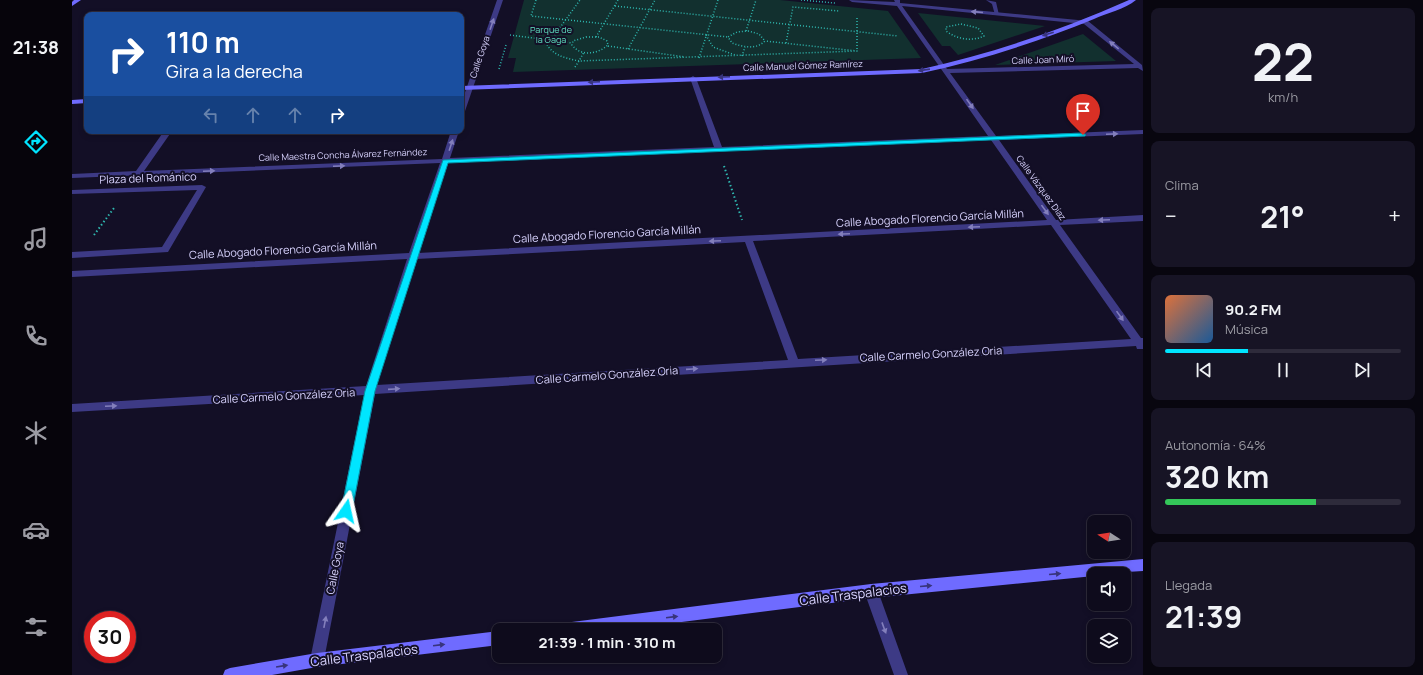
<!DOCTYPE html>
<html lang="es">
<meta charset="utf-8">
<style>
:root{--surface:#0e0b1c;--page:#171425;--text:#f1f3f6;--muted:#9b9ba3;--line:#2e2b3b;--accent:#00e5ff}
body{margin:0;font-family:Manrope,sans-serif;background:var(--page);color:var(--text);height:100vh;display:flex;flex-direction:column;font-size:15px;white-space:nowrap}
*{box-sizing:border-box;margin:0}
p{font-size:13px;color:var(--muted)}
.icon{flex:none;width:22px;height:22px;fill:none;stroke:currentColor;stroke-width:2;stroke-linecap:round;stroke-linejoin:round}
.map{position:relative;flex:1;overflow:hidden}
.sheet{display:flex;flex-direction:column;gap:8px;padding:8px;background:#08060f;width:280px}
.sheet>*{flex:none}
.hud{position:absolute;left:12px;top:12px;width:380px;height:122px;border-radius:8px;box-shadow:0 2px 6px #0003,0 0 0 1px var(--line);background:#1a4fa0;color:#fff;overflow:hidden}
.needle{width:26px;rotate:282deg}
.fabs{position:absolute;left:1015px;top:515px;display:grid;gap:8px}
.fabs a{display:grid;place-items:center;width:44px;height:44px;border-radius:8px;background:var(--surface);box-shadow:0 2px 6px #0003,0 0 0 1px var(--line);font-size:20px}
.speed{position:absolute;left:12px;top:611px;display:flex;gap:8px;font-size:20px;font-weight:700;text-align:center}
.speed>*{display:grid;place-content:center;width:52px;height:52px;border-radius:50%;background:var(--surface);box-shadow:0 2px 6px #0003,0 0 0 1px var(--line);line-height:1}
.speed .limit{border:6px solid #d22;background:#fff;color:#111}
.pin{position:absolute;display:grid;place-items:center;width:34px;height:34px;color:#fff;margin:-41px -17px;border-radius:50% 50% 50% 0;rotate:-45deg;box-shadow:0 0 4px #0007}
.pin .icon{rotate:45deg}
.me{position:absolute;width:44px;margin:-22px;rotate:11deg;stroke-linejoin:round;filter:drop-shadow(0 0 3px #0008)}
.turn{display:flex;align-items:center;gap:14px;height:84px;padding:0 16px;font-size:18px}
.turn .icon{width:52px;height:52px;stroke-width:2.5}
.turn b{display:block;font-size:28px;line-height:34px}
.lanes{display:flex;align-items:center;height:38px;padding:0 16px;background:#0003;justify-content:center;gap:20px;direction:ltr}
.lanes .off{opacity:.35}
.big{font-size:30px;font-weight:700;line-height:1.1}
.sheet .tile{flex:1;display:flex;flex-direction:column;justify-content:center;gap:6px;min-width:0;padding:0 14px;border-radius:8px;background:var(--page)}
.sheet .dial{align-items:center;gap:0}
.dial b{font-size:52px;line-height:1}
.song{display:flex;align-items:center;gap:12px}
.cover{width:48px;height:48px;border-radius:6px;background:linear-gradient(135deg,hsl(20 70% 55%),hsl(210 70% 35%))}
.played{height:4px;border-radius:2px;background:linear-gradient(90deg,var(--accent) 35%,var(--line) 35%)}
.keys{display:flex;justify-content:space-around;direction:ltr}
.heat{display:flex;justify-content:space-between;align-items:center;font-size:22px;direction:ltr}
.charge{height:6px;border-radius:3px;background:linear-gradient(90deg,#34c759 64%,var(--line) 0)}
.trip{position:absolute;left:420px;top:623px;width:230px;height:40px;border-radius:8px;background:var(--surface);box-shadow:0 2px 6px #0003,0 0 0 1px var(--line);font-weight:700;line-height:40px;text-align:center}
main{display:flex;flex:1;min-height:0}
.tabs{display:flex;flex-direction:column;width:72px;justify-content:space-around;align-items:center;background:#06040b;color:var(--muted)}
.tabs .icon{width:28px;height:28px}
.tabs .on{color:var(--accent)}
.tabs b{font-size:18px;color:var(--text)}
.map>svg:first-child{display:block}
.green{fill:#12302f}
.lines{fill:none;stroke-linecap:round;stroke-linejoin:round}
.path-far1{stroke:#2fb8b0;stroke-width:1.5;stroke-dasharray:1 2;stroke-linecap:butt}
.path{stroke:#2fb8b0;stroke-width:2;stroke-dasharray:1.5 2.5;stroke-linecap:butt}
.lane{fill:#3d3a85;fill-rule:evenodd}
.street{fill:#3d3a85;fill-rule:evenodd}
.secondary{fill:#6f6bff;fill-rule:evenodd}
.oneway{fill:#837fbc}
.oneway2{fill:#38347d}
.route{fill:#00e5ff;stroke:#0095a6}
.labels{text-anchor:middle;stroke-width:4;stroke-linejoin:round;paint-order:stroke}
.far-park-label{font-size:9px;fill:#5fe0c0;stroke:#130f26}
.far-street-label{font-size:9px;fill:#d9d4ff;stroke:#130f26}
.street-label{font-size:11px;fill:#d9d4ff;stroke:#130f26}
.near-street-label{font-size:13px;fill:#d9d4ff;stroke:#130f26}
</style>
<main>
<nav class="tabs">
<b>21:38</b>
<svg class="icon on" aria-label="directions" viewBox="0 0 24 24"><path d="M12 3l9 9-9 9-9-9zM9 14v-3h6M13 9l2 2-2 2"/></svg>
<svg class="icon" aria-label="music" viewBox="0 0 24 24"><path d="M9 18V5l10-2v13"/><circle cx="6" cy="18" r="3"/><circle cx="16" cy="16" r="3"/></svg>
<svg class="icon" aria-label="phone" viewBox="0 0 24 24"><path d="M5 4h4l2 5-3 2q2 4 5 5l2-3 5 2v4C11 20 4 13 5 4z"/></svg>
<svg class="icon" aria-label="climate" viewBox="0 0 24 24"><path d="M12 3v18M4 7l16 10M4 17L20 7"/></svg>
<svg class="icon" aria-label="car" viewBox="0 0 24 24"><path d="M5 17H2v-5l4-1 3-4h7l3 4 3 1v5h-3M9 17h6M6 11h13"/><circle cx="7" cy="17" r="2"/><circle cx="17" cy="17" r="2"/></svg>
<svg class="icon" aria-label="filters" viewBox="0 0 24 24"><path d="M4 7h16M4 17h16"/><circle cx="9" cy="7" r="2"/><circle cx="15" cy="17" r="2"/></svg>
</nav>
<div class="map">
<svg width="1071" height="675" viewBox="0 0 1071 675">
<rect width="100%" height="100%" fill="#130f26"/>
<!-- green -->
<path class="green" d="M452 0H708L816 11 849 58 441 72 444 58H436Z
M846 13 973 26 886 55 878 46H870Z
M1011 34 1044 61 923 65Z"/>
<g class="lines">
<!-- path-far1 -->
<path class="path-far1" d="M464 0 459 16 656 37
M729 0 763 3
M543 6 826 36
M785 18V51
M889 24 906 28 912 36C899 42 885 39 874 31V27Z
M674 31 684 0
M676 31 687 34 693 41C684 50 671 47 660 43L656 37 665 32Z
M438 35 500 43
M634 35 641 47 663 55
M514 37H527L535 41 536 45C526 54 509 57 500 45L501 41Z
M524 37 546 0
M473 39C477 55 493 58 507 61L512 52
M479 40 508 0
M714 43 721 7 767 11
M536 46 613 57
M556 49 583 0
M670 56 673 47
M627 58 646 0
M503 67 507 61 785 51 693 41
M427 69 434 45"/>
<!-- path -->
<path class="path" d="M652 166 670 220
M22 235 42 208"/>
<!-- lane -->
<path class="lane" d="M914 0 924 2 927 15H923L920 4Z"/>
<!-- street -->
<path class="street" d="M425 0H431L392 114 389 116V104Z
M777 0 823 2 822 0H828V3L1016 21 1070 65 1071 71 1066 68 878 73 924 136 1071 130V134L927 140 984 220 1071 215V221L988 225 1069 338H1071V349H1065L1064 346 303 394 252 660 250 665 245 667 240 665 238 660 292 395 0 412V404L294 386 335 259 0 277V271L337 253 368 163 0 178V174L64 171 92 131H100L72 171 370 159 379 131H387L378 158 642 147 618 78 621 76 624 78 650 147 916 136 825 6 780 2ZM830 6 1012 24 1062 64 875 69ZM919 140 975 220 346 253 376 163ZM979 225 1059 339 726 359 681 241ZM673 242 716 360 305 385 344 259Z
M130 185 134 187 96 252 0 258V252L90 247 125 190 0 194V190Z
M799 584 804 586 806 591 836 675H822L792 591 794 586Z"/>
<!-- secondary -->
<path class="secondary" d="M2 0H9L0 6V2Z
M1057 0H1064C1053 9 1035 13 1022 19 966 42 909 60 850 73L389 90V86L850 69C921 53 990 30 1057 0Z
M15 99V103L0 104V100Z
M1071 559V571L1022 574V576L799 598 547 630H485L487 625 492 623 799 584Z
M427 631V645L245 667 200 675H151L153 670 158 668 245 653Z"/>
</g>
<!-- one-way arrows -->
<defs><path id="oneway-solid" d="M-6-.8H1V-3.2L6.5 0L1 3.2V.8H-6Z"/></defs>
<g class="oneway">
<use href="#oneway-solid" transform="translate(905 12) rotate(-175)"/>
<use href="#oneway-solid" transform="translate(420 24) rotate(-71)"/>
<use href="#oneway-solid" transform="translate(1042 45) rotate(-141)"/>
<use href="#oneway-solid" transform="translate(898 104) rotate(55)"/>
<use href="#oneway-solid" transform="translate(1040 134) rotate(-2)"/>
<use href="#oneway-solid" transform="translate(379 145) rotate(-72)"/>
<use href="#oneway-solid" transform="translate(267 166) rotate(-2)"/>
<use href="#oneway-solid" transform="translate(137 171) rotate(-2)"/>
<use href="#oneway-solid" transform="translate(973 210) rotate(54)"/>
<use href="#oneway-solid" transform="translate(1032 220) rotate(177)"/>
<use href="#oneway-solid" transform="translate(902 227) rotate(177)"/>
<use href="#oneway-solid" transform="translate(772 234) rotate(177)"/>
<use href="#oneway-solid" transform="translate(643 241) rotate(177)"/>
<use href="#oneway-solid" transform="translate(1048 316) rotate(55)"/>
<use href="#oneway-solid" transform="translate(749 360) rotate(-3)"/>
<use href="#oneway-solid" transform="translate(620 369) rotate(-4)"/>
<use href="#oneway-solid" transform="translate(322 389) rotate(-4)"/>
<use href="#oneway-solid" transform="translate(39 406) rotate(-3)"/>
<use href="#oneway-solid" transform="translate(253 622) rotate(-79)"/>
<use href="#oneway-solid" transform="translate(812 628) rotate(70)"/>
</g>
<g class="oneway2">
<use href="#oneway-solid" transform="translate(976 34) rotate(162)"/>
<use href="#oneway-solid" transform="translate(852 70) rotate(172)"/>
<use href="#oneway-solid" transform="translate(652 77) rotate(178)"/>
<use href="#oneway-solid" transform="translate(522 82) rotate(178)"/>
<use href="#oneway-solid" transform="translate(983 574) rotate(-5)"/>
<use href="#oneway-solid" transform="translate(854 586) rotate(-5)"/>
<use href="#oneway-solid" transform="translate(600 617) rotate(-7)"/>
<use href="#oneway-solid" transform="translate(367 645) rotate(-7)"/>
<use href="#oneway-solid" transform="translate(210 666) rotate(-9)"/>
</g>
<!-- route -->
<path class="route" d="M1011 133 1014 135 1013 136 376 163 303 391 280 511 278 514 274 516 270 514 269 511 293 391 371 160Z"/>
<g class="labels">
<!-- far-park labels -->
<g class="far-park-label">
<text x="479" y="33">Parque de<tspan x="479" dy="10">la Gaga</tspan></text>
</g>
<!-- far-street labels -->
<g class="far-street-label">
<text transform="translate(408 57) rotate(-71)" y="3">Calle Goya</text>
<text transform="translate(971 60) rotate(-2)" y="3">Calle Joan Miró</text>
<text transform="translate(731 66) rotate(-2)" y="3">Calle Manuel Gómez Ramírez</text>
<text transform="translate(271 155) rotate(-2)" y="3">Calle Maestra Concha Álvarez Fernández</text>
<text transform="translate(969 188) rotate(54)" y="3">Calle Vázquez Díaz</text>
</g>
<!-- street labels -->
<g class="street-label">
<text transform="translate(76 178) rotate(-2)" y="4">Plaza del Románico</text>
<text transform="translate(858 218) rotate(-3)" y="4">Calle Abogado Florencio García Millán</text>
<text transform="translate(535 234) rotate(-3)" y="4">Calle Abogado Florencio García Millán</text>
<text transform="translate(211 250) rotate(-3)" y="4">Calle Abogado Florencio García Millán</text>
<text transform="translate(859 354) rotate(-3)" y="4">Calle Carmelo González Oria</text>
<text transform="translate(535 375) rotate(-4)" y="4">Calle Carmelo González Oria</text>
<text transform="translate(212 396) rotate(-3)" y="4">Calle Carmelo González Oria</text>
<text transform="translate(263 568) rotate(-79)" y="4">Calle Goya</text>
</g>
<!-- near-street labels -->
<g class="near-street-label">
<text transform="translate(781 594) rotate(-7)" y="5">Calle Traspalacios</text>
<text transform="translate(292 655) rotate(-7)" y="5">Calle Traspalacios</text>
</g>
</g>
</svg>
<div class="fabs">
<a><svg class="needle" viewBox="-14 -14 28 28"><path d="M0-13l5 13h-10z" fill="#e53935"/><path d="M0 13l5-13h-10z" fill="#9b9ba3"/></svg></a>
<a><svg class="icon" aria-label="sound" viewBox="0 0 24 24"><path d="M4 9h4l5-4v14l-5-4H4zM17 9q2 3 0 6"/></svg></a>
<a><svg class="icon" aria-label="layers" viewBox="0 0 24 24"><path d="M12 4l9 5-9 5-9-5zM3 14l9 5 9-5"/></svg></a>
</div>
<div class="speed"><div class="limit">30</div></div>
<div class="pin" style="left:1011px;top:135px;background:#d93025"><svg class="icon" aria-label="arrive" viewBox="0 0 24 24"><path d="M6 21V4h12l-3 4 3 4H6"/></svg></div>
<svg class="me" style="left:274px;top:511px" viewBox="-20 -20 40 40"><path d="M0-17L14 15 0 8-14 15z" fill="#00e5ff" stroke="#fff" stroke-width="4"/></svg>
<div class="trip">21:39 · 1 min · 310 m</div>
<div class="hud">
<div class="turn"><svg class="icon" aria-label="right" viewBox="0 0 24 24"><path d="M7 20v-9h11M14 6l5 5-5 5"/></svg><div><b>110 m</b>Gira a la derecha</div></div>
<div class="lanes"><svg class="icon off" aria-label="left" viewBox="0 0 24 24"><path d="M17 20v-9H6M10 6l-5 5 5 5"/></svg><svg class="icon off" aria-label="ahead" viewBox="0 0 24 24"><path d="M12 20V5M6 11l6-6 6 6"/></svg><svg class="icon off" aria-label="ahead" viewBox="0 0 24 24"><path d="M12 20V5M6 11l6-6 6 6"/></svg><svg class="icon" aria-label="right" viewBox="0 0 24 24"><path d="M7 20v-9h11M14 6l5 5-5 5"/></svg></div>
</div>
</div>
<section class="sheet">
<div class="tile dial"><b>22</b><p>km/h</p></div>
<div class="tile"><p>Clima</p>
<div class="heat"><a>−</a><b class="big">21°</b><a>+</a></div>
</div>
<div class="tile">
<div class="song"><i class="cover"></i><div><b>90.2 FM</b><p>Música</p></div></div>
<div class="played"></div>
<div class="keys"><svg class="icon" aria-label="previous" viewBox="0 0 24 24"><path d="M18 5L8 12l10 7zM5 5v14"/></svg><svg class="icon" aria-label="pause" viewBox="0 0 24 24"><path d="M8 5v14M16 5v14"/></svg><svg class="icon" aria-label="next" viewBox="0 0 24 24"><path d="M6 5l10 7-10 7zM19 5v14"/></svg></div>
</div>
<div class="tile"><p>Autonomía · 64%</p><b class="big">320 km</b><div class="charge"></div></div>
<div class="tile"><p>Llegada</p><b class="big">21:39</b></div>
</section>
</main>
